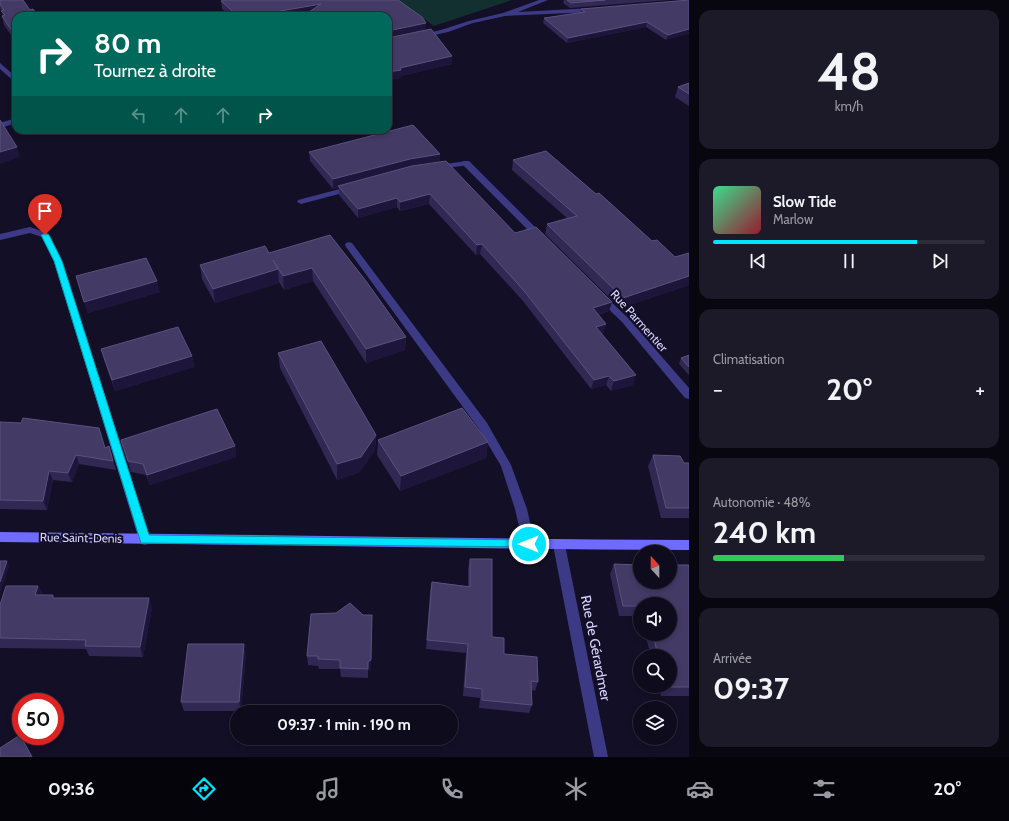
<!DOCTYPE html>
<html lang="fr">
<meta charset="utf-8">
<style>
:root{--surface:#0e0b1c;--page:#1c1929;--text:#f1f3f6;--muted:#9b9ba3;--line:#2e2b3b;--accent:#00e5ff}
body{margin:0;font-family:Cabin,sans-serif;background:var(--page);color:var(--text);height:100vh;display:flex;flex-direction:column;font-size:15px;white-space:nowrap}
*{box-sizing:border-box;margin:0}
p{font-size:13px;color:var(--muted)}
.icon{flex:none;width:22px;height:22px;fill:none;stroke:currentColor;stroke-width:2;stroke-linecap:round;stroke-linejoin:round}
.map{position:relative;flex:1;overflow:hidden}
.side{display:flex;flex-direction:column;gap:10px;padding:10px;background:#08060f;width:320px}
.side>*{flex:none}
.guide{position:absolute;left:12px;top:12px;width:380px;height:122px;border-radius:12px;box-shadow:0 2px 6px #0003,0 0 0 1px var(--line);background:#00695c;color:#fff;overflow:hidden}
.needle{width:26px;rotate:339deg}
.controls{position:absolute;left:633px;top:545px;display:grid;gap:8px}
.controls a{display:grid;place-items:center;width:44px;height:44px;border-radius:50%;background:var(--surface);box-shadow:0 2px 6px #0003,0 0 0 1px var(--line);font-size:20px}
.speed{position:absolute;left:12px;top:693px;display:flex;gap:8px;font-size:20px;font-weight:700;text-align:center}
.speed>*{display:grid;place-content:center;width:52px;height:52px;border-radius:50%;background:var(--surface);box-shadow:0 2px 6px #0003,0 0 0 1px var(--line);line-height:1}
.speed .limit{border:6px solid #d22;background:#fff;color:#111}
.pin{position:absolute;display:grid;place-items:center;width:34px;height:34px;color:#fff;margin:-41px -17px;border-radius:50% 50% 50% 0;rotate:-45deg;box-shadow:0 0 4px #0007}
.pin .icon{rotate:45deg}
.me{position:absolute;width:44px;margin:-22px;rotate:270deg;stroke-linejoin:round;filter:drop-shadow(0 0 3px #0008)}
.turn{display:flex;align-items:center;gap:14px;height:84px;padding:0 16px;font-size:18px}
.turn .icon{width:52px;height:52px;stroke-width:2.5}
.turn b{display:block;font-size:28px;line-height:34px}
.lanes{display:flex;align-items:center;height:38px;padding:0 16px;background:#0003;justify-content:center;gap:20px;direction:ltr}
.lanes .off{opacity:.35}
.big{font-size:30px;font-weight:700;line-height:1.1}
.side .tile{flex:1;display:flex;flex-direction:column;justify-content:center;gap:6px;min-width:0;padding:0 14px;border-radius:12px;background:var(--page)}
.side .dial{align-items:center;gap:0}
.dial b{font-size:52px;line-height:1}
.song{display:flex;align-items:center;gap:12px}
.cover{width:48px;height:48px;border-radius:6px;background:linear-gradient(135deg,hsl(150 70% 55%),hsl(350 70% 35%))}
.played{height:4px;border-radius:2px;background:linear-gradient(90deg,var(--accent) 75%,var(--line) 75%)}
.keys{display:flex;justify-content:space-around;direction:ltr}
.heat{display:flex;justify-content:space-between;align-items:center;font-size:22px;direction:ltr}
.charge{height:6px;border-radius:3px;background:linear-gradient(90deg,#34c759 48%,var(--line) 0)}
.trip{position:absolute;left:230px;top:705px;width:228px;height:40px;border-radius:20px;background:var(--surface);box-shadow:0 2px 6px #0003,0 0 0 1px var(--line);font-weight:700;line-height:40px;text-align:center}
.tabs{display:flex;height:64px;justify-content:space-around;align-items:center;background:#06040b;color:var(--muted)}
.tabs .icon{width:28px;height:28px}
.tabs .active{color:var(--accent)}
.tabs b{font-size:18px;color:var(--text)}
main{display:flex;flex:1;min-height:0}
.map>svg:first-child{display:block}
.green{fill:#12302f}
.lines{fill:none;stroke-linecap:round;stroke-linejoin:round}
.service{fill:#3d3a85;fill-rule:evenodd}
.minor{fill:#3d3a85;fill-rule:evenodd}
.secondary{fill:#6f6bff;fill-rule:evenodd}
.wall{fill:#312854}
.shaded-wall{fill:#1d163a}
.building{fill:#433a66;stroke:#5a527e}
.route{fill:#00e5ff;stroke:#0095a6}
.labels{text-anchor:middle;stroke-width:4;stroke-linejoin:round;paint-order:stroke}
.street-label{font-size:12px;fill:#d9d4ff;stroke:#130f26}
.near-street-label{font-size:14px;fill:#d9d4ff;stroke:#130f26}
</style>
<main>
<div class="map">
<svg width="689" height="757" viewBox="0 0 689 757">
<rect width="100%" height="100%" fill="#130f26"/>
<!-- green -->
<path class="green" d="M397 0H512L434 26Z"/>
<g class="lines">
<!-- service -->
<path class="service" d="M466 161H469V165L439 169 435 167 439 165Z
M351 186 355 188 354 190 301 204 297 202 298 200Z"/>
<!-- minor -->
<path class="minor" d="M539 0H548L518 12 593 8 596 10 593 12 505 16 473 23 448 32 421 38 418 36 444 29 469 21 503 13Z
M0 63 16 77V83L0 69Z
M16 118V123L0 128V123Z
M463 161H469L544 236V240H538L463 165Z
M30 227 48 233 62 261 151 540 149 544 145 545 141 544 139 540 54 261 42 237 30 233 0 240V234Z
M349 242 352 243 487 423 511 465 527 509 535 544 533 548 529 549 525 548 523 544 515 509 501 466 479 429 346 247 345 245 346 243Z
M601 294 604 295 628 318 689 388V399L685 398 622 322 598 299 596 297Z
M559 540 563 541 565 545 608 757H594L553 545 555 541Z"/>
<!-- secondary -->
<path class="secondary" d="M0 532C230 534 459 539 689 540V550C459 549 230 544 0 542Z"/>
</g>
<!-- wall -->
<path class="wall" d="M0 0 30 10 16 16V42L4 25 2 16H3L2 11 0 9Z
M225 0H398L422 17 426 23 425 30 431 29 452 56V64L401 76V78L388 80V16H303L305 15 299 16H230L222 9 221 1Z
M564 0H669L570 8 563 3Z
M689 0 666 40 646 27 567 43 543 23 544 18 580 13 581 9Z
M689 83V106L675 97 678 87Z
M309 152 440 162 515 233 612 302 609 311 598 315 606 324 603 333 602 334 633 385 611 391 606 385 591 389 523 301 480 254 476 255 429 204 400 211 397 207 358 218 339 195V188L333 189 310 161Z
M513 160 652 241 675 257 689 253V285L620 308 545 234 547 224 567 218 512 170Z
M330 235 406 337 405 350 366 363 313 281 284 290 279 282V283L215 303 202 279 200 265 269 253Z
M76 276 160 292 88 313Z
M101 349 192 356 194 367 115 391 104 360Z
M278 353 376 435 375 450 360 472 337 480 280 368Z
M689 355V375L679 364 681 358Z
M0 422 105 448 109 446 116 470 79 464 72 482 53 480 47 510 0 509Z
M121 440 235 446 236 457 150 485 146 475 131 472Z
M378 440 488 442 486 458 400 491 377 455Z
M653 455 684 463H689V518H661L648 466Z
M470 559 492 637 504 654 538 682 535 691 531 690 532 705 529 713 479 708 480 698 463 696 466 653 426 649 430 592 432 582 468 586V569Z
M614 564 689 565V696H661L658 686H670V656H651L645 634H670V604H640V616H619L610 574Z
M38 586 43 595 55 598 152 608 143 657 89 656 86 649 0 648V605Z
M311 614 371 670 368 671V678L341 677 340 669H319L318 666 308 665 307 656Z
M246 653 241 711H184L181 702Z"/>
<!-- shaded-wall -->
<path class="shaded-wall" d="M321 4V12L299 16H252Z
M647 22 646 27 567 43 568 38Z
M426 23 425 31 388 39V31Z
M689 29V34L666 40 668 35Z
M452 56V64L401 76V78L388 80V72L400 68Z
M17 147 20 157 0 164V152Z
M440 154V164L338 186 339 188 333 189V179L410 159Z
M430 194 429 204 400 211V202Z
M397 198V207L358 218V209Z
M482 244 480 254 476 255 477 245Z
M312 268 313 281 284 290 283 276Z
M278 269 279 283 215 303 213 289Z
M689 276V285L620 308 623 298Z
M157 281 160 292 88 313 84 302Z
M612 302 609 311 590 317 593 308Z
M606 324 603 333 593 336 596 327Z
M406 337 405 350 366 363V349Z
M192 356 194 367 115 391 112 380Z
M636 375 633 385 611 391 614 381Z
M609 376 606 385 591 389 594 380Z
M376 435 375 450 360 472 337 480V464Z
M488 442 486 458 400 491 401 476Z
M235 446 236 457 150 485 147 475Z
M76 455 79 464 72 482 68 473Z
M49 471 53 480 47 510 43 501Z
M7 561 9 567 0 595V582Z
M38 586 43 596 35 595Z
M149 598 152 608 143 657 140 647Z
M244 644 246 653 241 711 239 702Z
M371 660V670L368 671V662Z
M20 735 26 743 33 757H32Z"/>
<!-- building -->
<path class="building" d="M0 0H23L30 10 33 9 38 16H16V37L2 16 5 15 1 11 4 10 0 4Z
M225 0H398L422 17 426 23 388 31V16H303L321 4 252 16H238L221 1Z
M567 0H605L571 3Z
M689 0V29L668 35 647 22 568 38 544 18 585 12 581 9Z
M431 29 452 56 400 68 401 70 388 72V38Z
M689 83V94L678 87Z
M0 120 17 147 0 152Z
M413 125 440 154 410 159 333 179 309 152Z
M546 151 596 194 599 193 652 241 657 240 675 257 689 253V276L623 298 547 224 577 216 513 160Z
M446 161 515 233 536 227 612 302 593 308 606 324 596 327 636 375 614 381 609 376 594 380 525 292 482 244 477 245 430 194 400 202 397 198 358 209 338 186 412 166Z
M330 235 366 281 406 337 366 349 312 268 283 276 273 260 278 269 213 289 200 265 265 246 269 253Z
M146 258 157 281 84 302 76 276Z
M178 327 192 356 112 380 101 349Z
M321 341 376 435 361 457 337 464 278 353Z
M689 355V367L681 358Z
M462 408 488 442 401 476 378 440Z
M217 409 235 446 147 475 143 464 128 461 121 440Z
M23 418 99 428 105 448 109 446 113 461 76 455 68 473 49 471 43 501 0 500V422L21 423Z
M653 455 680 456 684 463H689V508H666Z
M470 559H492V637L504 638V654L537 657 538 682 531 681 532 705 482 700V689L465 687 468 644 427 640 432 582 470 587Z
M0 561H7L0 582Z
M614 564 640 565V582H670V565H689V687H666V686H670V656H658L653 634H670V604H640V606H623Z
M6 586H38L35 595H53V598H149L140 647 85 646 86 640 0 638V605Z
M350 603 363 615H372L371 660 368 662V669L340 668V660L318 659V656H307L311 614 336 613Z
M188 644H244L239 702H181Z
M20 735 32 757H0V748Z"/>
<!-- route -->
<path class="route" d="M45 233 49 235 62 261 149 535 529 540 532 541 534 544 532 547 141 543 54 261 41 235Z"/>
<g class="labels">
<!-- street labels -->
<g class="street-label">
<text transform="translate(639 321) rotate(48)" y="4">Rue Parmentier</text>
<text transform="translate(81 538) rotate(1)" y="4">Rue Saint-Denis</text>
</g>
<!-- near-street labels -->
<g class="near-street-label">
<text transform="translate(596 648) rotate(79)" y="5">Rue de Gérardmer</text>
</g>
</g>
</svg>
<div class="controls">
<a><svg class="needle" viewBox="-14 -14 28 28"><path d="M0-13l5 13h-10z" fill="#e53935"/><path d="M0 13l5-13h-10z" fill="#9b9ba3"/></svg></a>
<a><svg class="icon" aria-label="sound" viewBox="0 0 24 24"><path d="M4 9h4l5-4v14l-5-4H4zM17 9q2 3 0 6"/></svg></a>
<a><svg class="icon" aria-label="search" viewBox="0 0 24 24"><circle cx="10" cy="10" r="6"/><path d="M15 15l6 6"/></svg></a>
<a><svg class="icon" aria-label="layers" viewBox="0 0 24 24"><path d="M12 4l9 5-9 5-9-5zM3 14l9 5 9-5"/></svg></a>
</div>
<div class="speed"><div class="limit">50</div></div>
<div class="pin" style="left:45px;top:235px;background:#d93025"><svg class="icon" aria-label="arrive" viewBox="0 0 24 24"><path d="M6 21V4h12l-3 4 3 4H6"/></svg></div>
<svg class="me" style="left:529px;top:544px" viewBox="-20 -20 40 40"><circle r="17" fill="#00e5ff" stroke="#fff" stroke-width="3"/><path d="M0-11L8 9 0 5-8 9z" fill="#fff"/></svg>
<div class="trip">09:37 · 1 min · 190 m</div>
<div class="guide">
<div class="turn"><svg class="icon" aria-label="right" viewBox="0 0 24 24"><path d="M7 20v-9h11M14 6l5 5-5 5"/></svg><div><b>80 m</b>Tournez à droite</div></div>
<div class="lanes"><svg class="icon off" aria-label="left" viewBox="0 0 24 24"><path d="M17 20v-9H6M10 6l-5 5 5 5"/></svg><svg class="icon off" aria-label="ahead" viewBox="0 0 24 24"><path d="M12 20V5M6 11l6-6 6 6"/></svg><svg class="icon off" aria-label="ahead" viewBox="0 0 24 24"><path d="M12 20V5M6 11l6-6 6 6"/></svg><svg class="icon" aria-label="right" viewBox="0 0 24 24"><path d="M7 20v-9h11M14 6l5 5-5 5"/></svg></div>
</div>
</div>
<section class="side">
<div class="tile dial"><b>48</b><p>km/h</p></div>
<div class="tile">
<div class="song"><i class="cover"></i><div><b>Slow Tide</b><p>Marlow</p></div></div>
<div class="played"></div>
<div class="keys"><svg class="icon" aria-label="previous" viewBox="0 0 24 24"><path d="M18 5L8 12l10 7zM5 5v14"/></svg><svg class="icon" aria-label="pause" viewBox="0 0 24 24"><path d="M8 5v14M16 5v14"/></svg><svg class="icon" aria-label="next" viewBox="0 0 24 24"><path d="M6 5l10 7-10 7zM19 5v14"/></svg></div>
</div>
<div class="tile"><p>Climatisation</p>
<div class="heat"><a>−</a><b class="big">20°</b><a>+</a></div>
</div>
<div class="tile"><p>Autonomie · 48%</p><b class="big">240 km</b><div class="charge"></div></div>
<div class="tile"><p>Arrivée</p><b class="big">09:37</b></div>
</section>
</main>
<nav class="tabs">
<b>09:36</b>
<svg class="icon active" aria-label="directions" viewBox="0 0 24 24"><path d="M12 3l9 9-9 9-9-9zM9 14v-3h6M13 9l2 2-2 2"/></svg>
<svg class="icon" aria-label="music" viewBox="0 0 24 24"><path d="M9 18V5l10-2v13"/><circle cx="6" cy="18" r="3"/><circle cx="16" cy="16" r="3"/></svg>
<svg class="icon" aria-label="phone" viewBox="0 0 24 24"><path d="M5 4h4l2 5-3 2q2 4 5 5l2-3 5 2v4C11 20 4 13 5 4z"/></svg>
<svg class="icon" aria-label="climate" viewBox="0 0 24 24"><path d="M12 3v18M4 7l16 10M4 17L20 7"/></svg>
<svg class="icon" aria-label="car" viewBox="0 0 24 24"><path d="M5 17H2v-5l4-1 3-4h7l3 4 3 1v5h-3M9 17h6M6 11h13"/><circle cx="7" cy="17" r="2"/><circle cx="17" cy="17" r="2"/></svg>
<svg class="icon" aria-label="filters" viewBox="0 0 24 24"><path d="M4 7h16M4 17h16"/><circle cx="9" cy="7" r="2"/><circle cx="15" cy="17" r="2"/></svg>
<b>20°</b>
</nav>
